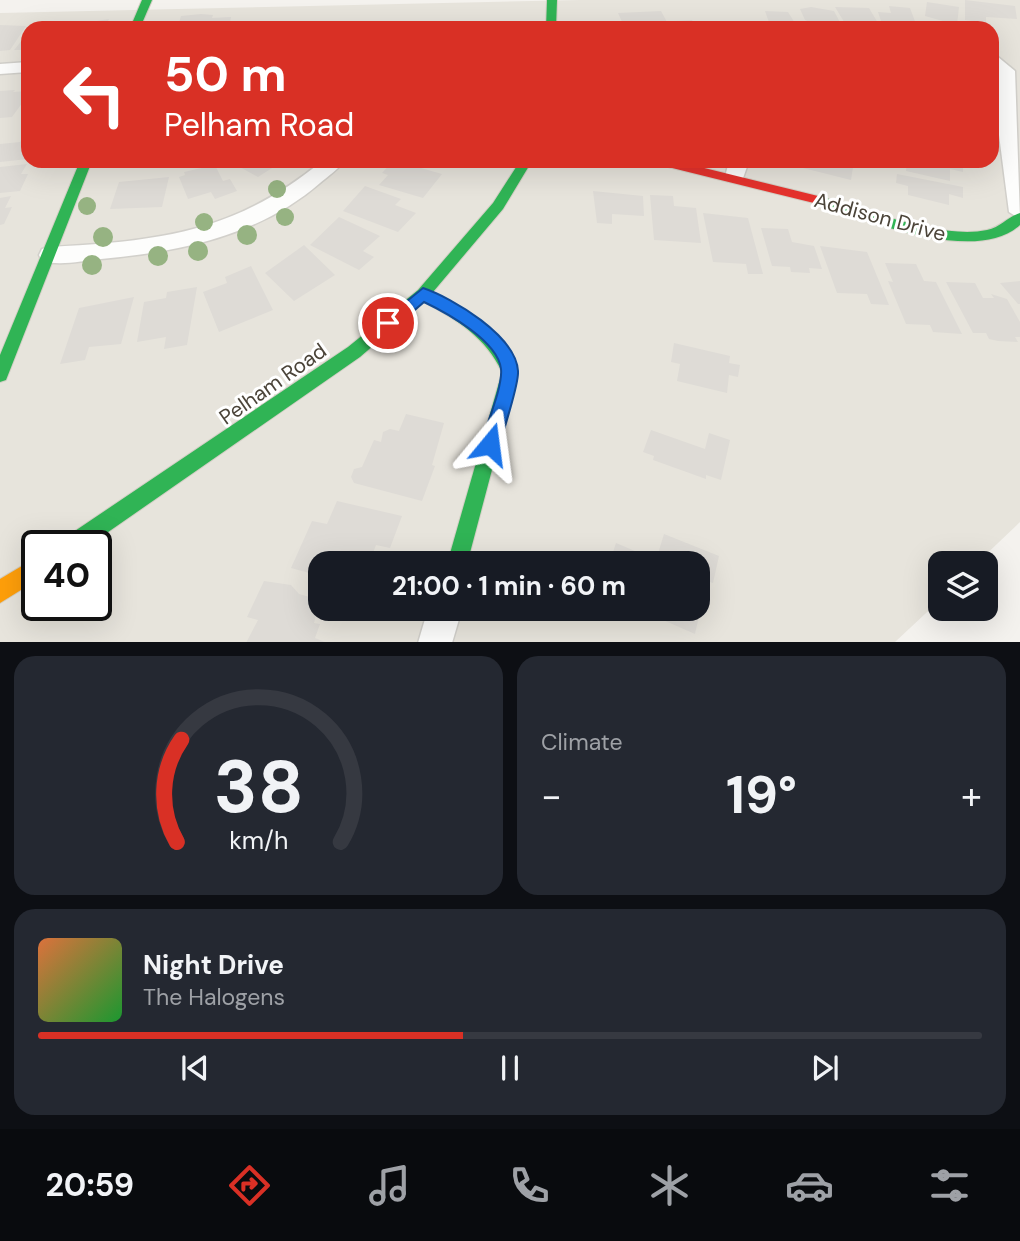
<!DOCTYPE html>
<meta charset="utf-8">
<style>
:root{--surface:#171b24;--page:#242831;--text:#f1f3f6;--muted:#9ea1a6;--line:#363941;--accent:#d93025}
body{margin:0;font-family:"DM Sans",sans-serif;background:var(--page);color:var(--text);height:100vh;display:flex;flex-direction:column;font-size:26px;white-space:nowrap}
*{box-sizing:border-box;margin:0}
p{font-size:23px;color:var(--muted)}
.icon{flex:none;width:38px;height:38px;fill:none;stroke:currentColor;stroke-width:2;stroke-linecap:round;stroke-linejoin:round}
.map{position:relative;height:642px;overflow:hidden}
.panel{display:flex;flex-direction:column;gap:14px;padding:14px;background:#0d0f14;flex:1}
.panel>*{flex:none}
.hud{position:absolute;left:21px;top:21px;width:978px;height:147px;border-radius:21px;box-shadow:0 7px 28px #0002;background:#d93025;color:#fff;overflow:hidden}
.controls{position:absolute;left:928px;top:551px;display:grid;gap:14px}
.controls a{display:grid;place-items:center;width:70px;height:70px;border-radius:14px;background:var(--surface);box-shadow:0 7px 28px #0002;font-size:35px}
.speed{position:absolute;left:21px;top:530px;display:flex;gap:14px;font-size:35px;font-weight:700;text-align:center}
.speed>*{display:grid;place-content:center;width:91px;height:91px;border-radius:50%;background:var(--surface);box-shadow:0 7px 28px #0002;line-height:1}
.speed .limit{border:4px solid #111;border-radius:10px;background:#fff;color:#111}
.pin{position:absolute;display:grid;place-items:center;width:60px;height:60px;color:#fff;margin:-30px;border:4px solid #fff;border-radius:50%;box-shadow:0 2px 7px #0007}
.me{position:absolute;width:77px;margin:-38px;rotate:16deg;stroke-linejoin:round;filter:drop-shadow(0 0 5px #0008)}
.turn{display:flex;align-items:center;gap:24px;height:147px;padding:0 28px;font-size:32px}
.turn .icon{width:91px;height:91px;stroke-width:2.5}
.turn b{display:block;font-size:49px;line-height:60px}
.big{font-size:52px;font-weight:700;line-height:1.1}
.panel .card{flex:1;display:flex;flex-direction:column;justify-content:center;gap:10px;min-width:0;padding:0 24px;border-radius:21px;background:var(--page)}
.panel .dial{align-items:center;gap:0}
.dial svg{height:182px;overflow:visible;fill:none;stroke:var(--line);stroke-width:7;stroke-linecap:round;text-anchor:middle}
.dial text{fill:var(--text);stroke:none}
.song{display:flex;align-items:center;gap:21px}
.cover{width:84px;height:84px;border-radius:10px;background:linear-gradient(135deg,hsl(20 70% 55%),hsl(130 70% 35%))}
.played{height:7px;border-radius:4px;background:linear-gradient(90deg,var(--accent) 45%,var(--line) 45%)}
.keys{display:flex;justify-content:space-around;direction:ltr}
.heat{display:flex;justify-content:space-between;align-items:center;font-size:38px;direction:ltr}
.panel .tiles{flex:1;display:grid;gap:14px;grid-template-columns:1fr 1fr}
.card:last-child{grid-column:span 2}
.trip{position:absolute;left:308px;top:551px;width:402px;height:70px;border-radius:21px;background:var(--surface);box-shadow:0 7px 28px #0002;font-weight:700;line-height:70px;text-align:center}
.tabs{display:flex;height:112px;justify-content:space-around;align-items:center;background:#090b0e;color:var(--muted)}
.tabs .icon{width:49px;height:49px}
.tabs .on{color:var(--accent)}
.tabs b{font-size:32px;color:var(--text)}
.map>svg:first-child{display:block}
.residential{fill:#e7e4dc;fill-rule:evenodd}
.building{fill:#dedbd6}
.lines{fill:none;stroke-linecap:round;stroke-linejoin:round}
.street-casing{stroke:#d2d0cb;stroke-width:3}
.fast-casing{stroke:#d3cfc5;stroke-width:2}
.slow-casing{stroke:#d3cfc5;stroke-width:2}
.jam-casing{stroke:#d3cfc5;stroke-width:2}
.street{fill:#fdfdfc;fill-rule:evenodd}
.fast{fill:#30b455;fill-rule:evenodd}
.slow{fill:#ff9f0a;fill-rule:evenodd}
.jam{fill:#e5322d;fill-rule:evenodd}
.tree{fill:#96b382}
.route{fill:#1a73e8;stroke:#114b97;stroke-width:2}
.labels{text-anchor:middle;stroke-width:6;stroke-linejoin:round;paint-order:stroke}
.street-label{font-size:21px;fill:#4b4439;stroke:#fff}
</style>
<div class="map">
<svg width="1020" height="643" viewBox="0 0 1020 643">
<rect width="100%" height="100%" fill="#f4f2ee"/>
<!-- residential -->
<path class="residential" d="M580 0H1020V522L977 563 940 564V600L895 642H0V13ZM28 28H992V161H28ZM37 546H96V606H37ZM320 564H698V609H320Z"/>
<!-- building -->
<path class="building" d="M965 0 1015 6 1017 19 986 17V23L965 20Z
M927 2 959 7 957 25 925 16Z
M889 6 910 8 916 24 881 21 878 12 891 13Z
M811 7 834 11 843 28H825L805 20 800 9Z
M835 7 869 8 881 28 846 25Z
M661 11 667 22 623 24 618 13Z
M765 11 788 12 798 28H771Z
M201 14 213 15 212 18 231 17 229 28 178 26 181 16Z
M109 19 105 28H70L72 25Z
M692 20 697 28H678L673 21Z
M730 21 762 22 764 28H732Z
M378 22 380 28H346L345 26Z
M416 22 431 23 447 28H408Z
M0 25 26 26 10 50 0 51Z
M28 33V50H14Z
M15 90 13 92 28 91V95L12 117 0 118V91Z
M28 137V159L0 162V144L20 142 22 138Z
M229 161H283L258 177Z
M393 161H396L442 174 423 198 379 185 388 175 382 173Z
M797 161H854L851 180 795 166Z
M907 161H963V172L950 169V181L906 171Z
M27 164 21 174H28L20 191 0 193V167Z
M215 165 223 181 230 179 237 191 215 199 211 192 188 199 179 177 185 175 184 172Z
M897 174 963 187V198L949 194V205L908 195V186L896 183Z
M169 177 162 207 110 209 119 182Z
M365 186 401 199 395 205 416 213 398 232 343 211Z
M593 191 643 196 644 216 612 214V224L597 223Z
M650 195 673 196 674 206 696 208 701 243 654 240Z
M11 196 5 208 12 207 4 224 0 225V198Z
M703 213 748 218 763 274H748L746 264 713 262Z
M339 217 380 236 363 251 374 257 359 270 310 245Z
M761 228 788 229 792 242 814 246 822 269 809 268 810 273 791 272 790 267 772 266Z
M304 245 335 275 294 301 265 273Z
M820 246 867 252 889 305 871 304 867 294 837 293Z
M885 263 916 264 924 281 936 282 962 334 933 332 930 325 906 324 888 281 893 282Z
M251 266 273 310 219 332 203 292 227 283 225 277Z
M1020 281V304H1018L1000 283Z
M946 282 975 283 983 298H994L991 294 1007 299 1020 322V337H1015L1018 342 998 341 989 339 986 333H973Z
M197 287 187 345 164 349 166 337 137 342 144 302 166 298 167 292Z
M134 297 121 344 89 347 85 360 60 364 79 308Z
M674 343 730 356 729 363 740 365 738 377 729 375 727 393 677 381 680 364 671 362Z
M406 414 444 423 432 465 435 466 422 501 354 483 351 477 354 469 362 467 374 440 381 442 383 432 390 429 399 431Z
M651 430 705 449 709 433 730 440 721 480 706 475V479L653 460 654 456 643 452Z
M337 501 402 516 390 548 376 545 373 553 389 557 387 564H320V576L291 568 312 521 327 524Z
M664 534 719 556 713 583 707 581 695 634 638 609H698V564H609L616 543 656 560Z
M264 581 291 585 299 594 320 600 314 623 320 624 315 638 327 643H246L258 620 247 617Z"/>
<g class="lines">
<!-- street casing -->
<g class="street-casing">
<path id="street" d="M992 52 1015 71 1020 219 1009 212 999 135V72L992 66Z
M28 62V72L0 74V64Z
M322 161H344C338 170 328 176 320 183 259 236 179 252 101 259 82 261 60 266 42 261L39 255 42 249 50 247C159 241 235 233 322 161Z
M729 161H749L742 181H728L725 177Z
M428 609H462L452 643H418Z"/>
</g>
<!-- fast casing -->
<g class="fast-casing">
<path id="fast" d="M142 0H152L140 28H130Z
M547 0H557L556 28H546Z
M80 161H92L8 375 6 380 0 382V355Z
M520 161H532L503 209 433 292C471 312 500 333 518 372L467 564H447L502 372C486 338 457 319 424 302L360 357 88 546H60L63 539 348 347 418 290 493 203Z
M818 196C864 208 940 240 987 230 1001 227 1007 217 1020 213V225C975 266 865 219 813 203L811 200Z"/>
</g>
<!-- slow casing -->
<g class="slow-casing">
<path id="slow" d="M37 557V580L0 603V579Z"/>
</g>
<!-- jam casing -->
<g class="jam-casing">
<path id="jam" d="M654 161H676L818 196 825 200 818 204 656 164Z"/>
</g>
<!-- street -->
<use href="#street" class="street"/>
<!-- fast -->
<use href="#fast" class="fast"/>
<!-- slow -->
<use href="#slow" class="slow"/>
<!-- jam -->
<use href="#jam" class="jam"/>
</g>
<!-- trees -->
<g class="tree">
<circle cx="277" cy="189" r="9"/>
<circle cx="87" cy="206" r="9"/>
<circle cx="285" cy="217" r="9"/>
<circle cx="204" cy="222" r="9"/>
<circle cx="247" cy="235" r="10"/>
<circle cx="103" cy="237" r="10"/>
<circle cx="198" cy="251" r="10"/>
<circle cx="158" cy="256" r="10"/>
<circle cx="92" cy="265" r="10"/>
</g>
<!-- route -->
<path class="route" d="M423 288C453 298 516 336 518 371 519 383 502 437 497 450L490 452 483 450 481 444C486 425 503 387 501 369 498 341 447 313 424 302L394 328H383L380 323Z"/>
<g class="labels">
<!-- street labels -->
<g class="street-label">
<text transform="translate(880 217) rotate(15)" y="7">Addison Drive</text>
<text transform="translate(273 384) rotate(-35)" y="7">Pelham Road</text>
</g>
</g>
</svg>
<div class="controls">
<a><svg class="icon" aria-label="layers" viewBox="0 0 24 24"><path d="M12 4l9 5-9 5-9-5zM3 14l9 5 9-5"/></svg></a>
</div>
<div class="speed"><div class="limit">40</div></div>
<div class="pin" style="left:388px;top:323px;background:#d93025"><svg class="icon" aria-label="arrive" viewBox="0 0 24 24"><path d="M6 21V4h12l-3 4 3 4H6"/></svg></div>
<svg class="me" style="left:490px;top:444px" viewBox="-20 -20 40 40"><path d="M0-17L14 15 0 8-14 15z" fill="#1a73e8" stroke="#fff" stroke-width="4"/></svg>
<div class="trip">21:00 · 1 min · 60 m</div>
<div class="hud">
<div class="turn"><svg class="icon" aria-label="left" viewBox="0 0 24 24"><path d="M17 20v-9H6M10 6l-5 5 5 5"/></svg><div><b>50 m</b>Pelham Road</div></div>
</div>
</div>
<section class="panel">
<div class="tiles">
<div class="card dial"><svg viewBox="0 0 100 80">
<path d="M14 69A42 42 0 1 1 86 69"/>
<path d="M14 69A42 42 0 0 1 16 24" stroke="#d93025"/>
<text x="50" y="56" font-size="32" font-weight="700">38</text>
<text x="50" y="72" font-size="11">km/h</text>
</svg></div>
<div class="card"><p>Climate</p>
<div class="heat"><a>−</a><b class="big">19°</b><a>+</a></div>
</div>
<div class="card">
<div class="song"><i class="cover"></i><div><b>Night Drive</b><p>The Halogens</p></div></div>
<div class="played"></div>
<div class="keys"><svg class="icon" aria-label="previous" viewBox="0 0 24 24"><path d="M18 5L8 12l10 7zM5 5v14"/></svg><svg class="icon" aria-label="pause" viewBox="0 0 24 24"><path d="M8 5v14M16 5v14"/></svg><svg class="icon" aria-label="next" viewBox="0 0 24 24"><path d="M6 5l10 7-10 7zM19 5v14"/></svg></div>
</div>
</div>
</section>
<nav class="tabs">
<b>20:59</b>
<svg class="icon on" aria-label="directions" viewBox="0 0 24 24"><path d="M12 3l9 9-9 9-9-9zM9 14v-3h6M13 9l2 2-2 2"/></svg>
<svg class="icon" aria-label="music" viewBox="0 0 24 24"><path d="M9 18V5l10-2v13"/><circle cx="6" cy="18" r="3"/><circle cx="16" cy="16" r="3"/></svg>
<svg class="icon" aria-label="phone" viewBox="0 0 24 24"><path d="M5 4h4l2 5-3 2q2 4 5 5l2-3 5 2v4C11 20 4 13 5 4z"/></svg>
<svg class="icon" aria-label="climate" viewBox="0 0 24 24"><path d="M12 3v18M4 7l16 10M4 17L20 7"/></svg>
<svg class="icon" aria-label="car" viewBox="0 0 24 24"><path d="M5 17H2v-5l4-1 3-4h7l3 4 3 1v5h-3M9 17h6M6 11h13"/><circle cx="7" cy="17" r="2"/><circle cx="17" cy="17" r="2"/></svg>
<svg class="icon" aria-label="filters" viewBox="0 0 24 24"><path d="M4 7h16M4 17h16"/><circle cx="9" cy="7" r="2"/><circle cx="15" cy="17" r="2"/></svg>
</nav>
